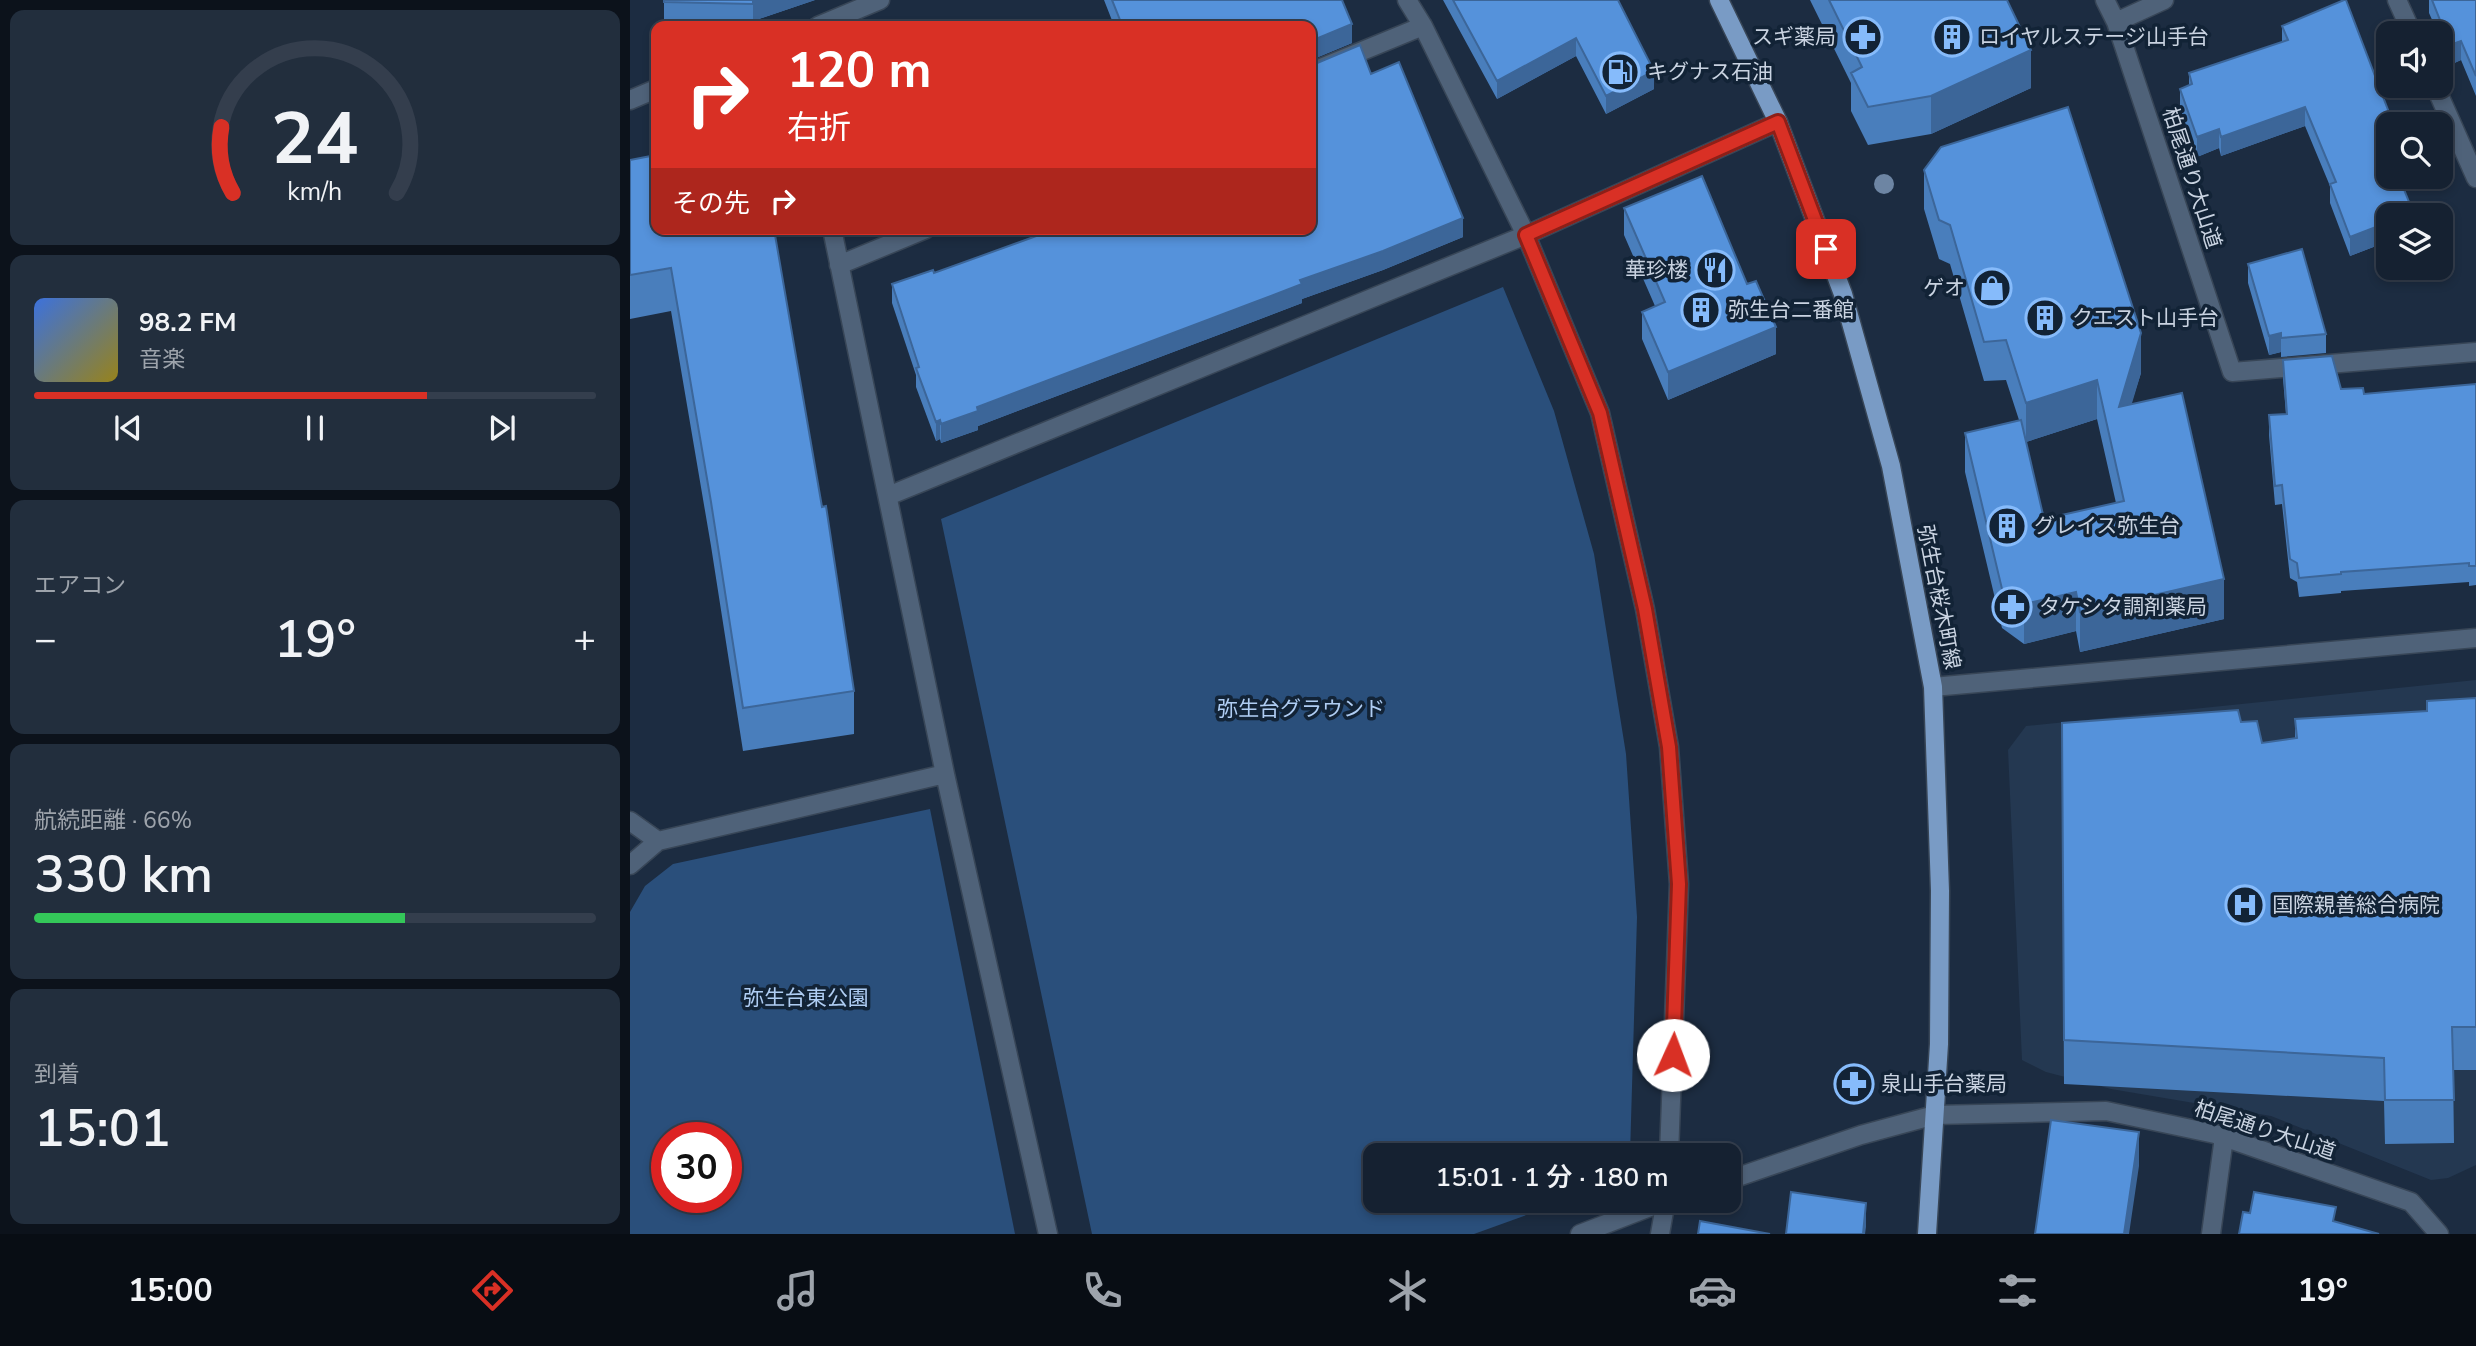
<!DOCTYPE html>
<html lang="ja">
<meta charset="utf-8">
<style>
:root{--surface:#152131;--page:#222e3d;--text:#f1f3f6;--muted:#9da3ab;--line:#343e4d;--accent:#d93025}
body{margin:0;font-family:"Nunito Sans","Noto Sans JP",sans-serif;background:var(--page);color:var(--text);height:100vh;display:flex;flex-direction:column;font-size:26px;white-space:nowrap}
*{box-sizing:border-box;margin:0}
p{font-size:23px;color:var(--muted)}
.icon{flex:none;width:38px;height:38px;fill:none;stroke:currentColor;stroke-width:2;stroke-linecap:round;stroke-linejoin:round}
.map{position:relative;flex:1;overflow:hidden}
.panel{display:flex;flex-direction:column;gap:10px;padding:10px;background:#0c121b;width:630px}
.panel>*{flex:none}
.top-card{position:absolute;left:21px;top:21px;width:665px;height:214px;border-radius:14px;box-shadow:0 4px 10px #0003,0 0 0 2px var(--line);background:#d93025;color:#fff;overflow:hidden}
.controls{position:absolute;left:1746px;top:21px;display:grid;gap:14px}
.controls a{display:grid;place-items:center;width:77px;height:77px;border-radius:14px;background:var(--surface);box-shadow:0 4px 10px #0003,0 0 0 2px var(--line);font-size:35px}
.speed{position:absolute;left:21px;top:1122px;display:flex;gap:14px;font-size:35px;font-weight:700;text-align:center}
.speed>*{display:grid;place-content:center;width:91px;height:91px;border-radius:50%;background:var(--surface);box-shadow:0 4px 10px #0003,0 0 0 2px var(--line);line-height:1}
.speed .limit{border:10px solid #d22;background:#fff;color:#111}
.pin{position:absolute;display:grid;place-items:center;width:60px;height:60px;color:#fff;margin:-30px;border-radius:14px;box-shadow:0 4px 10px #0006}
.me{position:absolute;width:77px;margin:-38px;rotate:2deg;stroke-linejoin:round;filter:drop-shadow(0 0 5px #0008)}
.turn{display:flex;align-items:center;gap:24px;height:147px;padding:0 21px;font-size:32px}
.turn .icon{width:91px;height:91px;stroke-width:2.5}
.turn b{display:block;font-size:49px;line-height:60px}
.then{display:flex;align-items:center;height:66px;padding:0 21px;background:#0003;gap:14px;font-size:26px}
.big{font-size:52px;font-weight:600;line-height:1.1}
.panel .widget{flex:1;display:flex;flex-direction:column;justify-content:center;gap:10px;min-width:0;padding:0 24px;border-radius:14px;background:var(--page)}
.panel .dial{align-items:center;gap:0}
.dial svg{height:182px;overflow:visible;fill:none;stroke:var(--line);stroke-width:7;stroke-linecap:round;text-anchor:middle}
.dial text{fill:var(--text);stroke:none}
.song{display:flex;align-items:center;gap:21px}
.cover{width:84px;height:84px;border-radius:10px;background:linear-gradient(135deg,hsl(220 70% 55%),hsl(50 70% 35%))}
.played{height:7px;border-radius:4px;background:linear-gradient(90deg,var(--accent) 70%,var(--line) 70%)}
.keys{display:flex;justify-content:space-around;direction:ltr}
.heat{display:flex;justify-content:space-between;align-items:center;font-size:38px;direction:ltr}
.charge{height:10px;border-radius:5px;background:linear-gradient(90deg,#34c759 66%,var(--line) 0)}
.trip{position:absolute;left:733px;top:1143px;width:378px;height:70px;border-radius:14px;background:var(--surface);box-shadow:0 4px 10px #0003,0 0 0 2px var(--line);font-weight:600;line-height:70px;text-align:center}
.menu{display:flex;height:112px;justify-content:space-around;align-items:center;background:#080d14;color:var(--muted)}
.menu .icon{width:49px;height:49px}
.menu .active{color:var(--accent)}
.menu b{font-size:32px;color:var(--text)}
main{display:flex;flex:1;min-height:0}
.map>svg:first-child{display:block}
.built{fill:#243851}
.green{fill:#2a4f7b;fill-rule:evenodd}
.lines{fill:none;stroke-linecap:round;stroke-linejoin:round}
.minor-casing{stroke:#384657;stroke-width:21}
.major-casing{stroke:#384657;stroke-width:21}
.minor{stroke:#4f6279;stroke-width:18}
.major{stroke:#799bc5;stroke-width:18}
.tree{fill:#6d85a3}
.wall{fill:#497ebc;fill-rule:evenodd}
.shaded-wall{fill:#3c6699}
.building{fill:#5592db;stroke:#3c6699;stroke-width:2}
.route-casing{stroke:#8d1f18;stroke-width:18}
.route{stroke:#d93025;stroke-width:12}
.labels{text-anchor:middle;stroke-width:7;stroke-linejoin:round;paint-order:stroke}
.poi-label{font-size:21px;fill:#c9d3e1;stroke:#122336;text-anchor:start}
.street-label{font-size:21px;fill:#c9d3e1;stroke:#122336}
.park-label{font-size:21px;fill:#afcdf3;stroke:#122336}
</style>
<main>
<section class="panel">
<div class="widget dial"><svg viewBox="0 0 100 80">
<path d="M14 69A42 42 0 1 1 86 69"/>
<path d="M14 69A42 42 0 0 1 9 40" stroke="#d93025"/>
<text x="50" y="56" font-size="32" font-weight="700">24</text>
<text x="50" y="72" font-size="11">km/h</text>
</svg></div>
<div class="widget">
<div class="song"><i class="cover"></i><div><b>98.2 FM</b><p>音楽</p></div></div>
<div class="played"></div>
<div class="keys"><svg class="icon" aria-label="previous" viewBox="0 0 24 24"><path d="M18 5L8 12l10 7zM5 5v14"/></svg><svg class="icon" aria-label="pause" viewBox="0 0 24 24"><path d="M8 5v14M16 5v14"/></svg><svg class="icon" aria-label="next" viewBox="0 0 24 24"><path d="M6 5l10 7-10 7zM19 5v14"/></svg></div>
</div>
<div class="widget"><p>エアコン</p>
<div class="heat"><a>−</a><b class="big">19°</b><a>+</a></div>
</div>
<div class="widget"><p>航続距離 · 66%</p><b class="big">330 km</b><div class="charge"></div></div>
<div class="widget"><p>到着</p><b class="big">15:01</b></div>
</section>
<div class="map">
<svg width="1846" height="1234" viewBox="0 0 1846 1234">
<rect width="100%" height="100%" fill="#1c2c41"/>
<!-- built -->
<path class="built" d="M1846 680V1165L1818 1178 1801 1180 1641 1116 1481 1089 1416 1072 1392 1060 1378 750 1396 726Z"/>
<!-- green -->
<path class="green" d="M873 287 924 411 964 554 996 754 1007 917 1000 1155H746V1200L935 1201 844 1234H462L311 519Z
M300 809 385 1234H0V912L15 886 43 864ZM37 1138H96V1197H37Z"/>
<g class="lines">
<!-- minor casing -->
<g class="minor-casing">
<path id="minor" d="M777 0 793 26 896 235 970 413 1015 609 1039 747 1049 884 1039 1155
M1475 0 1486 22 1602 372 1846 352
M1767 0 1782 33
M1486 22 1534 0
M188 26 250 0
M681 72 793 26
M1805 86 1846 178
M0 100 26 89
M202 229 315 774 418 1234
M209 265 296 229
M258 496 896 235 1148 122
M1303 687 1846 638
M0 821 28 841 315 774
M0 865 28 841
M1099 1180 1231 1135 1305 1115 1476 1111 1585 1134 1781 1202 1809 1234
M950 1234 1038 1200
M1030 1234 1036 1200
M1581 1234 1594 1137"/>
</g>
<!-- major casing -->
<g class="major-casing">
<path id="major" d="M1089 0 1148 122 1213 294 1261 466 1303 687 1310 891 1309 1044 1297 1234"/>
</g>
<!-- minor -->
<use href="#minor" class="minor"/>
<!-- major -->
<use href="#major" class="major"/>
</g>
<!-- trees -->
<circle class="tree" cx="1254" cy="184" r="10"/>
<!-- wall -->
<path class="wall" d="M34 0H185L123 21V26H34Z
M474 0H712L722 43 681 60V26L483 23Z
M813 0H988L1024 89 976 114 946 56 867 99Z
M1180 0H1377L1401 88 1301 134 1238 145 1221 111V83Z
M1799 0H1846V96L1831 60 1820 65 1811 42V33H1808L1799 13Z
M1652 26 1763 124H1759V143L1757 144 1783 215H1759V241L1720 256 1700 203V186L1675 126 1591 156 1589 148 1567 157 1550 108V89L1559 86V73L1652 42Z
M741 74 833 237 753 270 672 299V303L625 321 348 426V430L311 443 310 439 306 441 286 387V375L262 303V284L304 273 407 236V229H681Z
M0 160 192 507 224 691V734L113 751 81 546 41 311 0 319Z
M1294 170 1511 373 1501 404 1594 619 1450 652 1446 631 1394 644 1372 628 1335 472V433L1389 420 1376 380 1354 381 1320 264 1309 259 1294 209ZM1467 419 1486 503 1414 519 1396 442Z
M994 208 1117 284 1146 354 1038 400 1012 339V312L1025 306 994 235Z
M1618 264 1696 334V353L1651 357V352L1639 355 1618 283Z
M1653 360 1711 389 1734 394 1846 384V585L1839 586V582L1711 591V593L1669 597 1667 582 1660 578 1652 504 1645 505 1639 435V415L1656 414 1653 379Z
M1846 698V1070H1823L1824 1143 1755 1144 1754 1101 1434 1084 1432 723 1611 722 1632 743 1665 738V719L1797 711Z"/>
<!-- shaded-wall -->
<path class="shaded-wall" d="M123 0H185L123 21V26Z
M722 24V43L681 60V41Z
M946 38V56L867 99V81Z
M1831 41V60L1820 65V45Z
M1401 50V88L1301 134V96Z
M1024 71V89L976 114V96Z
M1675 107V126L1591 156V137Z
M1759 124V143L1751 147V128Z
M1589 129V148L1567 157V137Z
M833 218V237L753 270 672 299V303L625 321 348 426V430L311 443V424L347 407 670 280Z
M1759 222V241L1720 256V237Z
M1146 327V354L1038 400V372Z
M1511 333V373L1489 447V407Z
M1651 333V352L1639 355V336Z
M1467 380V419L1396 442V403Z
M310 420V439L306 441V422Z
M1594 579V619L1450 652V612Z
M1446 592V631L1394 644V604Z
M1509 1132V1166L1499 1234H1494Z
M1236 1203V1227L1235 1234H1233Z"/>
<!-- building -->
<path class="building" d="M34 0H123V4L34 2Z
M482 0H712L722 24 681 41V26H474L490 20Z
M823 0H988L1024 71 976 96 946 38 867 81Z
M1199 0H1377L1401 50 1301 96 1238 107 1221 73 1232 67Z
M1714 0H1716L1763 123 1751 128 1759 148V177H1769L1783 212 1775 215H1759V222L1720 237 1700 184 1706 182 1675 107 1591 137 1589 129 1567 137 1550 89 1562 84 1559 73 1658 40 1652 26Z
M1802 0H1846V76L1831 41 1820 45Z
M730 45 741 74 769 62 833 218 753 251 670 280 672 284 625 302 347 407 348 411 311 424 310 420 306 422 286 368 289 367 262 284 303 270 304 273 412 234 410 229H681V63L685 64Z
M1438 107 1511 333 1489 407 1552 393 1594 579 1450 612 1446 592 1394 604 1372 589 1335 433 1391 420 1414 519 1494 501 1467 380 1396 403 1376 340 1354 342 1320 225 1309 220 1294 170 1311 147Z
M26 155V229H144L192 507 196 506 224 691 113 708 81 502 41 268 0 275V160Z
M1072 176 1117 284 1126 281 1146 327 1038 372 1012 312 1035 302 994 208Z
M1672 249 1696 334 1651 338V333L1639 336 1618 264Z
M1702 356 1711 389 1733 388 1734 394 1846 384V566H1839V563L1711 572V574L1669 578 1667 563 1660 559 1652 485 1645 486 1639 415 1657 414 1653 360Z
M1846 698V1027H1822L1824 1100H1755L1754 1058 1434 1040 1432 723 1608 710 1611 722 1627 721 1632 743 1667 738 1665 719 1797 711V701Z
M1421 1120 1509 1132 1494 1234H1405Z
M1161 1192 1236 1203 1233 1234H1156Z
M1624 1192 1706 1207 1703 1221 1749 1234H1609L1613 1212 1620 1213Z
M1070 1221 1140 1234H1068Z"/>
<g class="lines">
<!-- route casing -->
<g class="route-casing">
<path id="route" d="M1043 1055 1049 884 1039 747 1015 609 970 413 896 235 1148 122 1196 249"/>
</g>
<!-- route -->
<use href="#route" class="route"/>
</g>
<!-- icons -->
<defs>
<g id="pharmacy-ring" transform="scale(2.0125)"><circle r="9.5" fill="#122336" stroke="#86bbfb" stroke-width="1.5"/><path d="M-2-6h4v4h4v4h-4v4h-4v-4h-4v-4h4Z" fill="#86bbfb"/></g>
<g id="building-ring" transform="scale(2.0125)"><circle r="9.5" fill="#122336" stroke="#86bbfb" stroke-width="1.5"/><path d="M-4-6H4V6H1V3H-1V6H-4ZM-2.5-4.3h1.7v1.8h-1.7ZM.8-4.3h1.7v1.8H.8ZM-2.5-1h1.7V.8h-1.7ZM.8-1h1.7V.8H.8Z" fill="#86bbfb"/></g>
<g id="fuel-ring" transform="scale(2.0125)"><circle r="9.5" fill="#122336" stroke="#86bbfb" stroke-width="1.5"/><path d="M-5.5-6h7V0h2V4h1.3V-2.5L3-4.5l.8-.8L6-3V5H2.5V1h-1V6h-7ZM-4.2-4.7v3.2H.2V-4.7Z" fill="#86bbfb"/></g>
<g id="restaurant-ring" transform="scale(2.0125)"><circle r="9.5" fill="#122336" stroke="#86bbfb" stroke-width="1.5"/><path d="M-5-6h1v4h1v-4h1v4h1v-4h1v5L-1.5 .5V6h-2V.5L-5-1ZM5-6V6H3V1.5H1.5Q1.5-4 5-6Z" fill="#86bbfb"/></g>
<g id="shop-ring" transform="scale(2.0125)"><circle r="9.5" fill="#122336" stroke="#86bbfb" stroke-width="1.5"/><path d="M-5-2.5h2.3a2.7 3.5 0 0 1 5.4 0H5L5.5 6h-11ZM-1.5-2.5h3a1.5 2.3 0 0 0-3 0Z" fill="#86bbfb"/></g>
<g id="hospital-ring" transform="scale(2.0125)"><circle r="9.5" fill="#122336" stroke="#86bbfb" stroke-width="1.5"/><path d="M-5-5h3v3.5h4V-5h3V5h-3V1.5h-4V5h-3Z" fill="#86bbfb"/></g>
</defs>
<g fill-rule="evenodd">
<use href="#pharmacy-ring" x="1233" y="37"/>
<use href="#building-ring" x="1322" y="37"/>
<use href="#fuel-ring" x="990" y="72"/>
<use href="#restaurant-ring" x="1085" y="270"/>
<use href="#shop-ring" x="1362" y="288"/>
<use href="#building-ring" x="1071" y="310"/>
<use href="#building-ring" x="1415" y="318"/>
<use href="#building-ring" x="1377" y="526"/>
<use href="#pharmacy-ring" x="1382" y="607"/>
<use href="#hospital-ring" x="1615" y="905"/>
<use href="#pharmacy-ring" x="1224" y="1084"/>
</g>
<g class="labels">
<!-- poi labels -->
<g class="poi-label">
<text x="1206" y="44" text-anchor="end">スギ薬局</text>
<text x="1349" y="44">ロイヤルステージ山手台</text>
<text x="1017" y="79">キグナス石油</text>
<text x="1058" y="277" text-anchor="end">華珍楼</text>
<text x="1335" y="295" text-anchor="end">ゲオ</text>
<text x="1098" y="317">弥生台二番館</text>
<text x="1442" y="325">クエスト山手台</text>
<text x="1404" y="533">グレイス弥生台</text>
<text x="1409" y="614">タケシタ調剤薬局</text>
<text x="1642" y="912">国際親善総合病院</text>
<text x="1251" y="1091">泉山手台薬局</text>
</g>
<!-- street labels -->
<g class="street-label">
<text transform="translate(1562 178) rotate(72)" y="7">柏尾通り大山道</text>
<text transform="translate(1309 597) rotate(79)" y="7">弥生台桜木町線</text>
<text transform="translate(1635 1130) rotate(18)" y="7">柏尾通り大山道</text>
</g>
<!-- park labels -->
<g class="park-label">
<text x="671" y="716">弥生台グラウンド</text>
<text x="176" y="1005">弥生台東公園</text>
</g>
</g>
</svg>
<div class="controls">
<a><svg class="icon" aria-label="sound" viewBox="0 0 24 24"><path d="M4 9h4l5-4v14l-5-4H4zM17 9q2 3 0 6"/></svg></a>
<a><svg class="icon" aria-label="search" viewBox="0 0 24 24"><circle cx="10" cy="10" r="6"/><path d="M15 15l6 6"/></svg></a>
<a><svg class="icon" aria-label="layers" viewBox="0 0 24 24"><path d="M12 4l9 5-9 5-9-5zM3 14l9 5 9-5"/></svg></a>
</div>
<div class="speed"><div class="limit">30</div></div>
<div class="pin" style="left:1196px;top:249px;background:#d93025"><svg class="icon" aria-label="arrive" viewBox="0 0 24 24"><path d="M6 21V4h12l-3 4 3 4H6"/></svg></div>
<svg class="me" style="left:1043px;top:1055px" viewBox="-20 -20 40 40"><circle r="19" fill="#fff"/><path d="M0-13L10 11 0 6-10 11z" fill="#d93025"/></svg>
<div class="trip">15:01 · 1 分 · 180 m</div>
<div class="top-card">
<div class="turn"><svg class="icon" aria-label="right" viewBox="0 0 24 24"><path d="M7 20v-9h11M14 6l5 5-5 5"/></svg><div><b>120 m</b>右折</div></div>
<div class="then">その先<svg class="icon" aria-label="right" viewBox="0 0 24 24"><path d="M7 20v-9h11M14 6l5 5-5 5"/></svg></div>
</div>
</div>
</main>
<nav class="menu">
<b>15:00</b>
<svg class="icon active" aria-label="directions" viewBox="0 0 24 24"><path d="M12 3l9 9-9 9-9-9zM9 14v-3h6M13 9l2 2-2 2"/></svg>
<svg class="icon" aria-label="music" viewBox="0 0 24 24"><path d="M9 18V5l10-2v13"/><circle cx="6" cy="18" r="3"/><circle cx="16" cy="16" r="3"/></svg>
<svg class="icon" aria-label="phone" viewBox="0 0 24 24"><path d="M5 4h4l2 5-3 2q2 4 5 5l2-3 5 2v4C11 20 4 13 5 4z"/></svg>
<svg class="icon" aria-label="climate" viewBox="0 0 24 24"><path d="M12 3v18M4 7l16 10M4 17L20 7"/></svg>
<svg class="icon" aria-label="car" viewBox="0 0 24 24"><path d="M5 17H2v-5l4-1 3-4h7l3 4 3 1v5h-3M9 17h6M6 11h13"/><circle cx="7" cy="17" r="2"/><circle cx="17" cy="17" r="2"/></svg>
<svg class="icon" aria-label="filters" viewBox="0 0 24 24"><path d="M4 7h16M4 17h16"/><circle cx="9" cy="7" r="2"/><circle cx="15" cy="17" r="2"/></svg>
<b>19°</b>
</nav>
